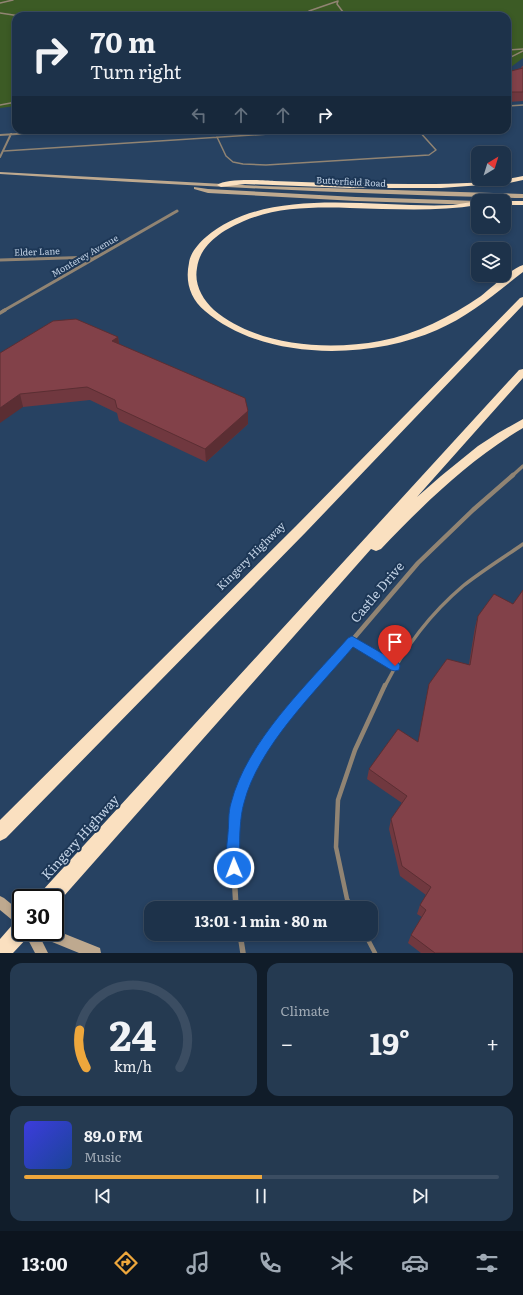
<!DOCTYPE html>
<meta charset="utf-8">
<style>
:root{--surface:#1d324a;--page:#253a51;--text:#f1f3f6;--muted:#a0aab5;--line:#3b4d62;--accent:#eea73c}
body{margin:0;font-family:Literata,serif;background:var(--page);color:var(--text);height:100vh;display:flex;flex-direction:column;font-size:15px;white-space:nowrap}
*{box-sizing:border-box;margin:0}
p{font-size:13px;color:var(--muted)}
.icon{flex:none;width:22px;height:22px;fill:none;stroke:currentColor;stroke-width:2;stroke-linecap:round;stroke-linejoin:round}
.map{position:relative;height:953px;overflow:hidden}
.side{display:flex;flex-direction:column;gap:10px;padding:10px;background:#101c29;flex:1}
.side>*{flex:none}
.hud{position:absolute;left:12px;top:12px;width:499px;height:122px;border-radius:12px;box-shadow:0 2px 6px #0003,0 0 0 1px var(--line);background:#1d324a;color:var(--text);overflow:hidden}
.needle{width:26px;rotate:38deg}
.buttons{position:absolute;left:471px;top:146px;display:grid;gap:8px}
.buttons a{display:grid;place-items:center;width:40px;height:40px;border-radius:8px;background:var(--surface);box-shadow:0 2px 6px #0003,0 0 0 1px var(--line);font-size:20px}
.speed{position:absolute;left:12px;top:889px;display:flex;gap:8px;font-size:20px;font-weight:700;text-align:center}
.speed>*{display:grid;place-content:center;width:52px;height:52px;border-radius:50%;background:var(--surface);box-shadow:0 2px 6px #0003,0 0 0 1px var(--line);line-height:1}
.speed .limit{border:2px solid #111;border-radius:6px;background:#fff;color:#111}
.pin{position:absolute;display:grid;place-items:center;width:34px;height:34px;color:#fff;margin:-41px -17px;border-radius:50% 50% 50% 0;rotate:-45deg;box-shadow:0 0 4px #0007}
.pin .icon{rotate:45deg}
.me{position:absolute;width:44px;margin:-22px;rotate:359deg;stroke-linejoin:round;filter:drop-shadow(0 0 3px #0008)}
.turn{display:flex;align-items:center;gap:14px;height:84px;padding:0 12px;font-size:18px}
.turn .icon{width:52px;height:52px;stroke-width:2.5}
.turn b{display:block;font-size:28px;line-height:34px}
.lanes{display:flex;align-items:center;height:38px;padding:0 12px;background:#0003;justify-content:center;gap:20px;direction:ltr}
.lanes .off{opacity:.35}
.big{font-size:30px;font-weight:700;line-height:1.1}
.side .widget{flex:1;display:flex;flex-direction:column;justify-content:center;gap:6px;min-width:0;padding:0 14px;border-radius:12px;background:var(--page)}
.side .dial{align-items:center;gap:0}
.dial svg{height:104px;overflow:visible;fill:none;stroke:var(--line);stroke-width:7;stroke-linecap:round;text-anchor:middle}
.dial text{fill:var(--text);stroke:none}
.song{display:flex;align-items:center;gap:12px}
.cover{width:48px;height:48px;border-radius:6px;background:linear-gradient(135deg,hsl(240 70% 55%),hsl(220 70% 35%))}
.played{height:4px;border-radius:2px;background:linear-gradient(90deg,var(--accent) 50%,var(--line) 50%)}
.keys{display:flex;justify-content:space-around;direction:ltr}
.heat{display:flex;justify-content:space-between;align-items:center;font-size:22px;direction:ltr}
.side .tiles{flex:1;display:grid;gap:10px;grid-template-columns:1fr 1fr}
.widget:last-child{grid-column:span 2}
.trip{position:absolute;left:144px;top:901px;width:234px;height:40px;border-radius:12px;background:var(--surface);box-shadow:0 2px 6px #0003,0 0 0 1px var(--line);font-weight:700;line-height:40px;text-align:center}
.menu{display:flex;height:64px;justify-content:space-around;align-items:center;background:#0c141e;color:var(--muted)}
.menu .icon{width:28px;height:28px}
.menu .current{color:var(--accent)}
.menu b{font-size:18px;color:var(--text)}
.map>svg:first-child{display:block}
.green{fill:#3c5b25}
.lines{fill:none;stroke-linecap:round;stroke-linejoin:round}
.lane-far2{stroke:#918473;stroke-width:1.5}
.lane-far1{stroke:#918473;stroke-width:3.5}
.lane{stroke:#918473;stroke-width:4.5}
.street-far4{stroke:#918473;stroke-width:2}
.street-far3{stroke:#918473;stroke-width:3}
.street-far2{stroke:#918473;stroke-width:3.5}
.street-far1{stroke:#918473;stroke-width:4.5}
.street{stroke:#918473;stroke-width:5.5}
.secondary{fill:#bea98f;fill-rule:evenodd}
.highway{fill:#fae0c0;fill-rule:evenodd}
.wall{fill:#70383f}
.shaded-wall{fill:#5b2e33}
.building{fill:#824149;stroke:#5b2e33}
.route{fill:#1a73e8;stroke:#114b97}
.labels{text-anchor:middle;stroke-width:4;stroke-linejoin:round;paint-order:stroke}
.far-street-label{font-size:9px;fill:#c3d3e6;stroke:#1d3756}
.street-label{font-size:11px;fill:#c3d3e6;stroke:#1d3756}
.near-street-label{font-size:13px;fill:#c3d3e6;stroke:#1d3756}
</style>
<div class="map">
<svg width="523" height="953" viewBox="0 0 523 953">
<rect width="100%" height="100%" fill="#274262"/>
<!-- green -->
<path class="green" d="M0 0H523V58L507 70V16H16V106L0 108Z"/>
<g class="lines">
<!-- lane-far2 -->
<path class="lane-far2" d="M338 1 337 4 343 12 349 16
M0 3 13 0
M309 11 338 1
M0 13 20 16
M261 16 316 13 344 16
M507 50 523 49
M507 59 523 51
M0 105 16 102
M507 106 523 105
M217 137 226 156 233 162 243 164 266 165 429 155 436 150 418 130
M4 151 332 130"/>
<!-- lane-far1 -->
<path class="lane-far1" d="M352 641 395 666
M385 686C404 649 431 613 463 586 482 571 503 558 523 544"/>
<!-- lane -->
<path class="lane" d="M352 908 347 899 336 847 338 800 355 750 385 685
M365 934 375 953"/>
<!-- street-far4 -->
<path class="street-far4" d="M0 135 84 130
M0 157 11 134"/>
<!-- street-far3 -->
<path class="street-far3" d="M0 260 96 257
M3 311 177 211"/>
<!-- street-far2 -->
<path class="street-far2" d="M0 313 5 310
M512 476 523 466"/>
<!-- street-far1 -->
<path class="street-far1" d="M313 686 418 563 473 510 513 475"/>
<!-- street -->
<path class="street" d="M236 908 233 854 237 804 251 765 276 730 314 685
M240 934 243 953"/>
<!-- secondary -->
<path class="secondary" d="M0 172 261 186 523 194V198C348 194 174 185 0 174Z
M194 187 208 189 356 197 478 201V205L356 201 208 193 194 189Z
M0 896 4 898 21 912V926L17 924 0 910Z
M55 930 100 948 101 953H79L40 937 48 953H35L24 932H37L39 935 38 932H55Z"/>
<!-- highway -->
<path class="highway" d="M523 176V180L509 183 441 188H350L245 184 221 187 217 185C226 178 262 180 274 181 320 183 365 184 411 184 448 184 487 184 523 176Z
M478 201V205C436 212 392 209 350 208 315 207 276 207 244 221 223 230 200 244 197 268 194 284 202 299 214 310 257 346 327 351 380 341 417 334 450 317 481 296 491 288 512 268 523 265V272C496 293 469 316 437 330 369 360 263 361 205 311 190 299 185 281 189 263 190 253 199 243 206 237 268 184 378 209 453 205 461 204 470 202 478 201H479Z
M503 201H523V205H504V201Z
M523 297V305L306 532 6 838 0 841V820L296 526 520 298Z
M523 369V378L417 497 441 476 478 446 498 433 523 419V428C469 460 424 504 381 549L376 551 371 549 56 905 55 898H40L42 891 519 370Z
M21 920V932H30L28 937 13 953H0V939L14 923Z"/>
</g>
<!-- wall -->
<path class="wall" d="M522 66H523V101L507 102V72L521 68Z
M118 337 119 344 248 424 206 462 119 421 117 413 90 400 23 407 0 353Z
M478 616 523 953H421L408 943 411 935 422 917 417 914 420 905 426 895 400 876 389 829 391 819 402 803 367 779 369 769 418 742 429 684 469 664 475 627Z"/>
<!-- shaded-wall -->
<path class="shaded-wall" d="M118 337 120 349 112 341Z
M20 394 23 407 0 423V408Z
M248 411V424L206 462 205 449Z"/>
<!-- building -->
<path class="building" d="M523 68V92H507V72Z
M76 319 118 337 112 341 245 398 248 411 205 449 117 408 115 400 87 387 20 394 0 408V353L53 321Z
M523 590V953H435L411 935 426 910 420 905 431 887 402 866 391 819 407 796 369 769 398 729 418 742 429 684 447 659 470 665 478 616 494 594 513 604Z"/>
<!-- route -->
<path class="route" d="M352 636 399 663 400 666 399 670 395 671 391 670 353 647C316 691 258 747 244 803 240 816 239 841 240 855 240 861 241 866 238 873L234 875 229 873C224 861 227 846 228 833 229 824 228 813 231 803 247 741 306 686 348 638Z"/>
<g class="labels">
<!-- far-street labels -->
<g class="far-street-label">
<text transform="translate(351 182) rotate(3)" y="3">Butterfield Road</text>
<text transform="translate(37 252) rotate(-2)" y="3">Elder Lane</text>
<text transform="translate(85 256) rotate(-30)" y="3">Monterey Avenue</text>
</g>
<!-- street labels -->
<g class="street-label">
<text transform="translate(251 556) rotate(-45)" y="4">Kingery Highway</text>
</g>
<!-- near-street labels -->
<g class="near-street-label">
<text transform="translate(377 592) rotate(-50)" y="5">Castle Drive</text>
<text transform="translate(80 837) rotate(-48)" y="5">Kingery Highway</text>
</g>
</g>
</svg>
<div class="buttons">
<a><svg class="needle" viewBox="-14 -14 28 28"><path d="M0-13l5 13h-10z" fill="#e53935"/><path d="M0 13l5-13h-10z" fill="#a0aab5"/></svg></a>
<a><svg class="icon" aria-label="search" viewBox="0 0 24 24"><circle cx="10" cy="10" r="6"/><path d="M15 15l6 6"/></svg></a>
<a><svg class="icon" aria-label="layers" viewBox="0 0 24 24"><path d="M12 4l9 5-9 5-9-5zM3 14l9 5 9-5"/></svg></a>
</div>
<div class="speed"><div class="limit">30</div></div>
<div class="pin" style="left:395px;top:666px;background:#d93025"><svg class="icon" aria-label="arrive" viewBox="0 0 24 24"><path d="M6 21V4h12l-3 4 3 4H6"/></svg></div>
<svg class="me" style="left:234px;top:868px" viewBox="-20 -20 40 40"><circle r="17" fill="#1a73e8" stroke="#fff" stroke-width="3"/><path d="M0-11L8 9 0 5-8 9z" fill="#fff"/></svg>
<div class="trip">13:01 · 1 min · 80 m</div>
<div class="hud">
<div class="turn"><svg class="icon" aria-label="right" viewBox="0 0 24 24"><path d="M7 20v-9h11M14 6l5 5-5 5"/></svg><div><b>70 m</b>Turn right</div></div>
<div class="lanes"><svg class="icon off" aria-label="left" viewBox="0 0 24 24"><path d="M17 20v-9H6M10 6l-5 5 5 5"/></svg><svg class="icon off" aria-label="ahead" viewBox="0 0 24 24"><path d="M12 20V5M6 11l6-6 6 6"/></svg><svg class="icon off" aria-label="ahead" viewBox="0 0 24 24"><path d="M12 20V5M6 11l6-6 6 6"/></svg><svg class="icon" aria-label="right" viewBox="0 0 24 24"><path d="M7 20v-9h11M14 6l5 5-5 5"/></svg></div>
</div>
</div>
<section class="side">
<div class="tiles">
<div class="widget dial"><svg viewBox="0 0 100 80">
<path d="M14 69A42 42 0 1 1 86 69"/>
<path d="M14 69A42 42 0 0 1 9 40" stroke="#eea73c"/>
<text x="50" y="56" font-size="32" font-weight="700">24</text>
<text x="50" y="72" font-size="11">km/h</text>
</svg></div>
<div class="widget"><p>Climate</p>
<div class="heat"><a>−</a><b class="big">19°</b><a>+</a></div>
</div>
<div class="widget">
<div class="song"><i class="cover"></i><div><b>89.0 FM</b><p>Music</p></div></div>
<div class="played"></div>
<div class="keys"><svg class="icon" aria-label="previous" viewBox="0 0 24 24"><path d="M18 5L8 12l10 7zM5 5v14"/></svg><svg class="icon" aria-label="pause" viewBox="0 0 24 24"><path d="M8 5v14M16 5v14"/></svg><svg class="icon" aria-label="next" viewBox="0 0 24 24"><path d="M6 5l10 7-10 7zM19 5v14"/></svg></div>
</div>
</div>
</section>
<nav class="menu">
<b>13:00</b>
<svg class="icon current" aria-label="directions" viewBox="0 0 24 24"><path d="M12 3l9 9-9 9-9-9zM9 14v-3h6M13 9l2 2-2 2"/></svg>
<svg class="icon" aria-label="music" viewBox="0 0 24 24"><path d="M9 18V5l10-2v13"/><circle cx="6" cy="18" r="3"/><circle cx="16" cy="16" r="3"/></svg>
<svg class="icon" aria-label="phone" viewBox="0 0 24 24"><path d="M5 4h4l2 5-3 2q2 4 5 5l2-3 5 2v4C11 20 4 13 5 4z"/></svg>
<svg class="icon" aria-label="climate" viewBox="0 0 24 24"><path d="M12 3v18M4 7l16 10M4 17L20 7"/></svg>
<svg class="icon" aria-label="car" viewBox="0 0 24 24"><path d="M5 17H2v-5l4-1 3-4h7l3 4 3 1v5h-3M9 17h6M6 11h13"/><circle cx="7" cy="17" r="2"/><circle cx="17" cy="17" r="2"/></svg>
<svg class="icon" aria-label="filters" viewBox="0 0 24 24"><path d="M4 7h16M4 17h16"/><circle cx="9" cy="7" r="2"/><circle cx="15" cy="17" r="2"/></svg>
</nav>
